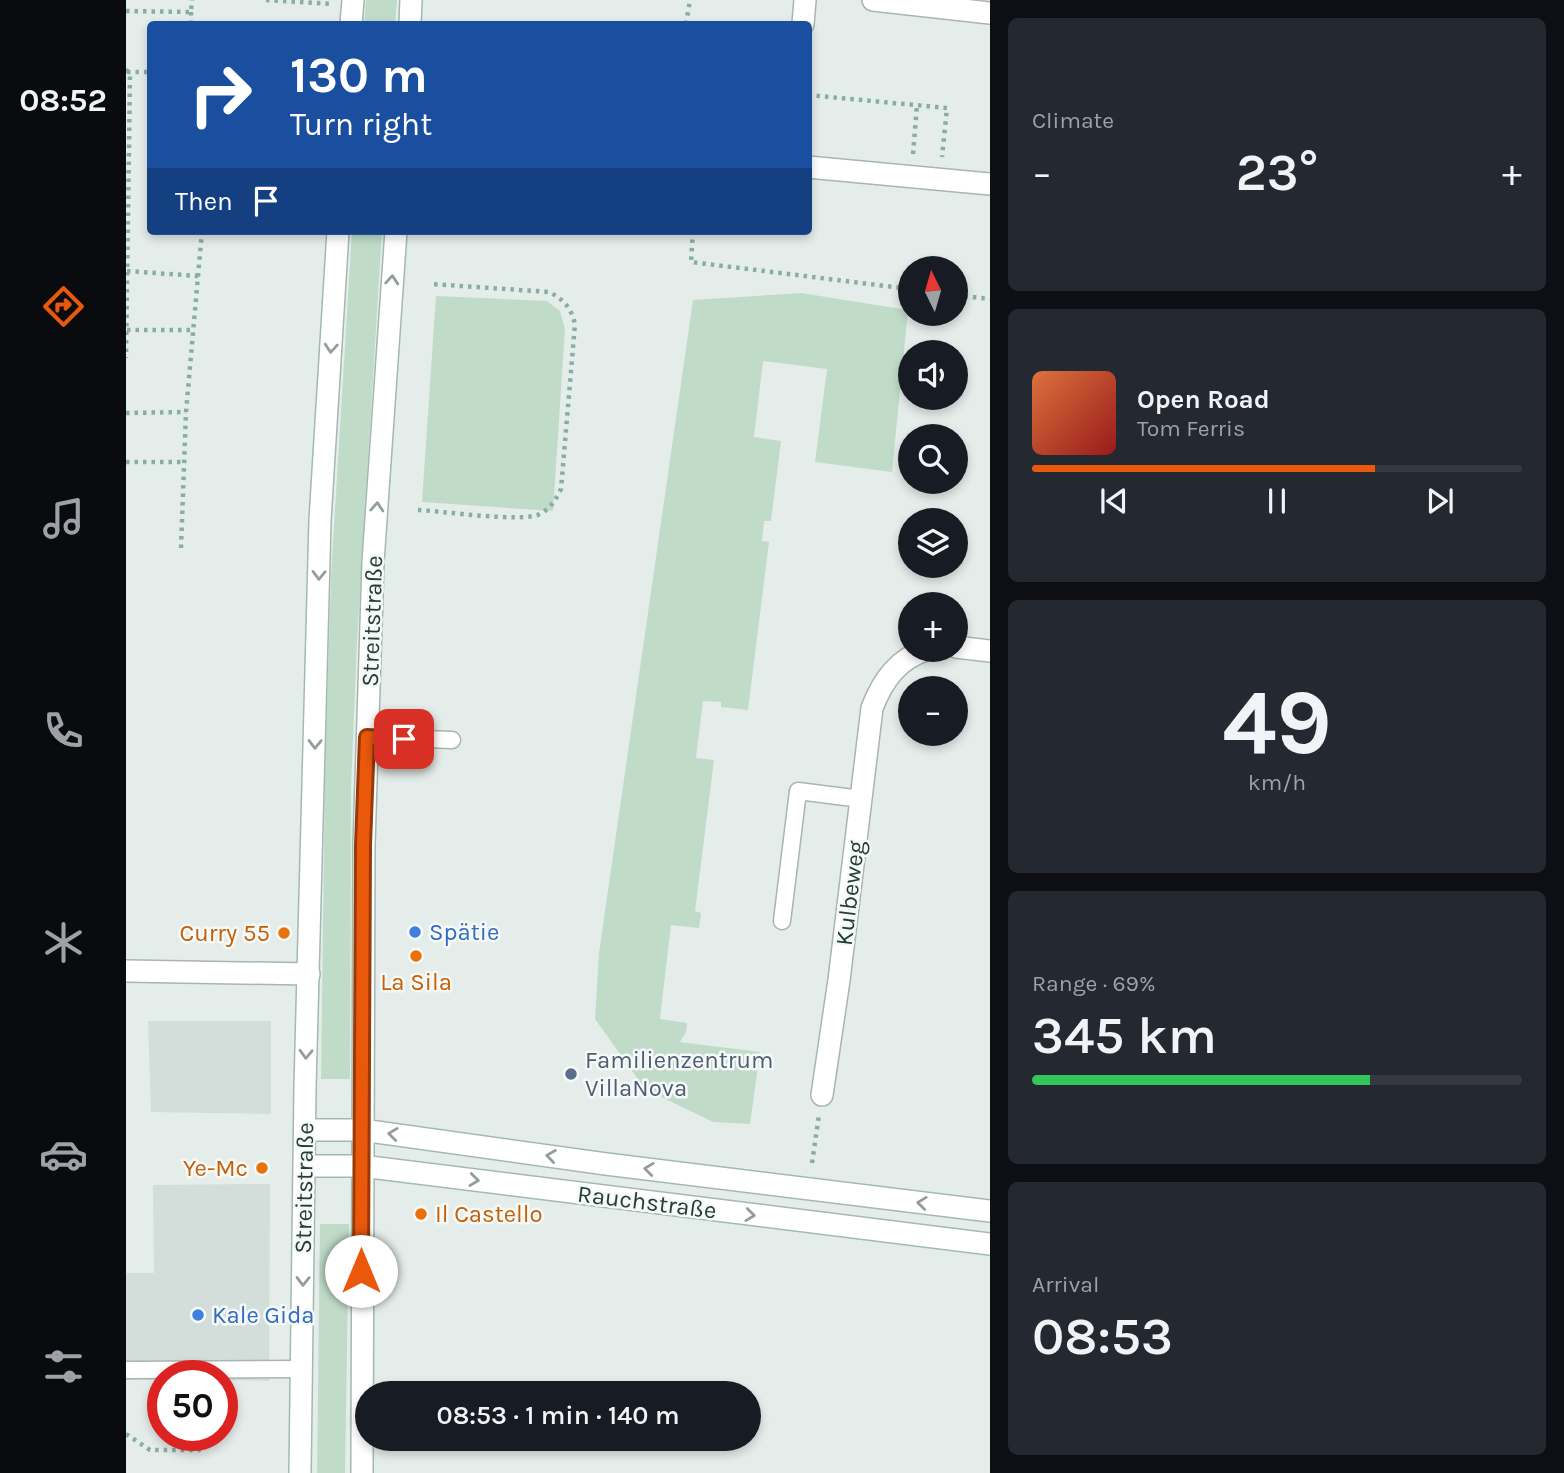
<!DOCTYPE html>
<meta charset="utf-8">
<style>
:root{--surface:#171b24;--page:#242831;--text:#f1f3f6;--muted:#9ea1a6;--line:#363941;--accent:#ea580c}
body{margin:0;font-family:Karla,sans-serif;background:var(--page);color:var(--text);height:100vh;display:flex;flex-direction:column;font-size:26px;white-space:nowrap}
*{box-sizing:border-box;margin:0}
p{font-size:23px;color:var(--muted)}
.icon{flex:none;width:38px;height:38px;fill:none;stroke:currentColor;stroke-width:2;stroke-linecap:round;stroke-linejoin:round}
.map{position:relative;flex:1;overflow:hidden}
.panel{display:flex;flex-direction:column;gap:18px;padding:18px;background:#0d0f14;width:574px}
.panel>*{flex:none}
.top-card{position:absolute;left:21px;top:21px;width:665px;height:214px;border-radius:7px;box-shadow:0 4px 10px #0003;background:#1a4fa0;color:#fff;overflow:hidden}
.needle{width:46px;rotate:355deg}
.buttons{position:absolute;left:772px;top:256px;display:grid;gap:14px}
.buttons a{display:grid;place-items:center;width:70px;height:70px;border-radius:50%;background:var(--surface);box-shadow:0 4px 10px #0003;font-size:35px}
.speed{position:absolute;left:21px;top:1360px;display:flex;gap:14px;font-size:35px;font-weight:700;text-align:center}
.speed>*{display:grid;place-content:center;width:91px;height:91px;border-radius:50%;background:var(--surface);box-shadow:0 4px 10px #0003;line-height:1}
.speed .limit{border:10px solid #d22;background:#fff;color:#111}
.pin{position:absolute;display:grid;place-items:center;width:60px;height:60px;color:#fff;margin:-30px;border-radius:14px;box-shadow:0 4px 10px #0006}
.me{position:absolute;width:77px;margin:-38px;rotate:0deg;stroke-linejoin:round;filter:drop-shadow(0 0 5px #0008)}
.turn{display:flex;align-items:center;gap:24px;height:147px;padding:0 28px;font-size:32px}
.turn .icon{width:91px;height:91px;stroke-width:2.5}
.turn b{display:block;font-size:49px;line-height:60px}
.then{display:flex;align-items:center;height:66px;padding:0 28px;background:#0003;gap:14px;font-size:26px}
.big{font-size:52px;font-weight:600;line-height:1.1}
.panel .card{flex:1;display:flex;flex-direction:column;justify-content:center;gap:10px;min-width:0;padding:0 24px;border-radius:10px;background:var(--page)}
.panel .dial{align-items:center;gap:0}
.dial b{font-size:91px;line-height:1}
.song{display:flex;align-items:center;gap:21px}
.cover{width:84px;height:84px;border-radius:10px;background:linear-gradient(135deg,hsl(20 70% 55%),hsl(0 70% 35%))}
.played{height:7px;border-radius:4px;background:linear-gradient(90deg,var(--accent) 70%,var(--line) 70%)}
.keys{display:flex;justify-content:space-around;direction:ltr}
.heat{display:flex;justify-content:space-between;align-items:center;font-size:38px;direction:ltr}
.charge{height:10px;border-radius:5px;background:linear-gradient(90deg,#34c759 69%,var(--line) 0)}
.trip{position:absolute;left:229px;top:1381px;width:406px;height:70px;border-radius:35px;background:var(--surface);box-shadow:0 4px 10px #0003;font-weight:600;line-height:70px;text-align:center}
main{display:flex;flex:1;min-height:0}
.tab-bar{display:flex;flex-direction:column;width:126px;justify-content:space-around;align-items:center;background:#090b0e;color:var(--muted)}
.tab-bar .icon{width:49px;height:49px}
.tab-bar .current{color:var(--accent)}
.tab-bar b{font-size:32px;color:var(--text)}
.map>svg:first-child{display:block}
.built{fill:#d3ddd9}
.green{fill:#c0dcc9}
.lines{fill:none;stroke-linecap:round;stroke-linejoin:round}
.service-casing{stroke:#a8b5b1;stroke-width:19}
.pedestrian-casing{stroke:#a8b5b1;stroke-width:24}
.minor-casing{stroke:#a8b5b1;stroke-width:24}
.secondary-casing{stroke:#a4b8b2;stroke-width:24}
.path{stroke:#88aea4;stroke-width:4.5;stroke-dasharray:3.5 5;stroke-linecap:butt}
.service{stroke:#fff;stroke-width:16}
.pedestrian{stroke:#fff;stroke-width:21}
.minor{stroke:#fff;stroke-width:21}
.secondary{stroke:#fff;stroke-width:21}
.oneway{stroke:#929e9c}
.route-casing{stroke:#983908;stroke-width:18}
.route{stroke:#ea580c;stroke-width:12}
.shop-dot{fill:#3f7fe0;stroke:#f5f9f8;stroke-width:2.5}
.food-dot{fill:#e8710a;stroke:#f5f9f8;stroke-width:2.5}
.service-dot{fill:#5c6f8a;stroke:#f5f9f8;stroke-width:2.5}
.labels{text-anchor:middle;stroke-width:5;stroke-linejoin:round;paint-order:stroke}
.street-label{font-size:24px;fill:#253d38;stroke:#f5f9f8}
.shop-label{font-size:24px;fill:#366cbe;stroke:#f5f9f8;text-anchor:start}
.food-label{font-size:24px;fill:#c56008;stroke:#f5f9f8;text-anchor:end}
.service-label{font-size:24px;fill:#4e5e75;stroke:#f5f9f8;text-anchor:start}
</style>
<main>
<nav class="tab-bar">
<b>08:52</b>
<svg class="icon current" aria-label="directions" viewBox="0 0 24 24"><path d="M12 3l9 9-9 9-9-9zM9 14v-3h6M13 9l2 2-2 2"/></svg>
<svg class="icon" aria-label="music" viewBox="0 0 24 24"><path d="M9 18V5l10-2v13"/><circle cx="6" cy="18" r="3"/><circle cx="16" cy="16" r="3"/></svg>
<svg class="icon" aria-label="phone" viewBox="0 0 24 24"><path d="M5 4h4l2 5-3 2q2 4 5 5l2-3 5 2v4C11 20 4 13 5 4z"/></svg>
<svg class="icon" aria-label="climate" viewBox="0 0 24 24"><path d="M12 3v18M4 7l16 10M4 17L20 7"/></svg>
<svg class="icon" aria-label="car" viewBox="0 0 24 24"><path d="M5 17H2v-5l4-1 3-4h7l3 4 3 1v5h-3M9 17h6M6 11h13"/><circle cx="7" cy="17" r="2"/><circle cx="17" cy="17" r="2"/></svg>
<svg class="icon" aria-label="filters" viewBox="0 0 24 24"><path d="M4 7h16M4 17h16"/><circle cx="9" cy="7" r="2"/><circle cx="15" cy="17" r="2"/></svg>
</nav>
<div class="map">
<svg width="864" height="1473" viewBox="0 0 864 1473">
<rect width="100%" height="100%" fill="#e5edea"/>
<!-- built -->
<path class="built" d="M22 1021H145V1114L25 1112Z
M144 1184 143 1381 96 1380V1376H37V1380H0V1273H28L27 1185Z"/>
<!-- green -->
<path class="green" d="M240 0H271L269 24H238Z
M226 231H256L231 641 225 788 224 1079H195L199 770 205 576Z
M675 293 782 310 766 472 689 462 701 369 637 361 628 437 655 441 645 521H638L636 541 643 542 622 710 595 707V702L577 701 570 758 588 760 569 911 575 913 573 928 545 925 534 1019 561 1023 560 1032 554 1042 634 1052 624 1124 587 1122 519 1089 469 1019 473 953 567 300Z
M310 296 421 301 434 311 439 329 427 511 296 502Z
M194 1224H223L219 1473H191Z"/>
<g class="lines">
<!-- service casing -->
<g class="service-casing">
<path id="service" d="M241 737 326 740
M656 921 672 791 735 799
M0 1370 176 1369"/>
</g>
<!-- pedestrian casing -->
<g class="pedestrian-casing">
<path id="pedestrian" d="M747 0 864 13
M677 24 679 0
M682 167 864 184"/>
</g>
<!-- minor casing -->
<g class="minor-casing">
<path id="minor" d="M830 647 864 651
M0 971 183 974
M696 1095 713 980 746 708C757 680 772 658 803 649"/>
</g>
<!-- secondary casing -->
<g class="secondary-casing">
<path id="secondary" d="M225 24 227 0
M284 24 285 0
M179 1130H236L480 1164 864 1211
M178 1166H236L864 1244
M174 1473 179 1087 194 520 212 231
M236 1473 238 845 247 562 270 231"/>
</g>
<!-- path -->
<path class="path" d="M140 0 206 4
M0 11 65 12 66 0
M65 24V12
M560 24 564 0
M0 69 4 76 0 358
M1 72H24
M682 95 821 108 816 157
M787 154 791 105
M567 231 565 262 784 289
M1 271 72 276
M830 295 864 299
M1 330H65
M0 413 60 412
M0 462H58
M292 510C316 511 397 523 414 514 425 508 430 499 435 489L449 324C445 307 437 299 423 292L306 284
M55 548 60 412 76 231
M686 1163 693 1115
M0 1434 24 1450H73L72 1435"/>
<!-- service -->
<use href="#service" class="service"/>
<!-- pedestrian -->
<use href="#pedestrian" class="pedestrian"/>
<!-- minor -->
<use href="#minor" class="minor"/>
<!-- secondary -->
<use href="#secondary" class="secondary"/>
</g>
<!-- one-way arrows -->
<defs><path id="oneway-chevron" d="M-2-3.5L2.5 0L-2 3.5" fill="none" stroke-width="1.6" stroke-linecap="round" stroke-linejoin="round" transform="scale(1.75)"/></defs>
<g class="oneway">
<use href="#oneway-chevron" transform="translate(266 280) rotate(-86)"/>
<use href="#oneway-chevron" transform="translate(205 348) rotate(94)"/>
<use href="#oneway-chevron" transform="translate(251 507) rotate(-86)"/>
<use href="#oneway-chevron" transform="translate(193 575) rotate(91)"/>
<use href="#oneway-chevron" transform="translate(189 744) rotate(91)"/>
<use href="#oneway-chevron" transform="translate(180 1054) rotate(92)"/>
<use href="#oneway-chevron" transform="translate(267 1134) rotate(-173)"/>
<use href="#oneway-chevron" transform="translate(425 1156) rotate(-172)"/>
<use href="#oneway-chevron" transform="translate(523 1169) rotate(-173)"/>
<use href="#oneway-chevron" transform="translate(348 1180) rotate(7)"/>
<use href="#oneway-chevron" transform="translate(796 1203) rotate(-173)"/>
<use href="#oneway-chevron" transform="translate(624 1215) rotate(7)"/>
<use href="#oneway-chevron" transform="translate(177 1281) rotate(91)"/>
</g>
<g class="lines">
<!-- route casing -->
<g class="route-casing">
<path id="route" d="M235 1271 237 845 241 737 278 739"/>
</g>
<!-- route -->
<use href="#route" class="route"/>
</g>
<!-- markers -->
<g class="shop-dot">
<circle cx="289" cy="932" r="7"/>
<circle cx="72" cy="1315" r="7"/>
</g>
<g class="food-dot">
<circle cx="158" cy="933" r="7"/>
<circle cx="290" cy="956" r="7"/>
<circle cx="136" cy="1168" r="7"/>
<circle cx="295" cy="1214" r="7"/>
</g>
<circle class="service-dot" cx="445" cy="1074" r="7"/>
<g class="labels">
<!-- street labels -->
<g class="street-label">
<text transform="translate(246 621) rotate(-88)" y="8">Streitstraße</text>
<text transform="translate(724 893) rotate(-83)" y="8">Kulbeweg</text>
<text transform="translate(178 1188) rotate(-89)" y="8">Streitstraße</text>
<text transform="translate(521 1202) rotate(7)" y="8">Rauchstraße</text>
</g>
<!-- shop labels -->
<g class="shop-label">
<text x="303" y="940">Spätie</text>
<text x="86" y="1323">Kale Gida</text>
</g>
<!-- food labels -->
<g class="food-label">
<text x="144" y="941">Curry 55</text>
<text x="290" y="990" text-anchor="middle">La Sila</text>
<text x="122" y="1176">Ye-Mc</text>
<text x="309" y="1222" text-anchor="start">Il Castello</text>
</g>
<!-- service labels -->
<g class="service-label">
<text x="459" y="1068">Familienzentrum<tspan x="459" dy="28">VillaNova</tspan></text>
</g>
</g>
</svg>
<div class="buttons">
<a><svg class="needle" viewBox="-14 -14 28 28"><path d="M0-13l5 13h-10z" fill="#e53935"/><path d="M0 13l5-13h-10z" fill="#9ea1a6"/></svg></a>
<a><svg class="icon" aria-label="sound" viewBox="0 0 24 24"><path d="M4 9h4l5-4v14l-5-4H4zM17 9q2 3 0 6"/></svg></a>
<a><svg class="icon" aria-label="search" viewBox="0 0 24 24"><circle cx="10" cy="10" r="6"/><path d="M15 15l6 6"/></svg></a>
<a><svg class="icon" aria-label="layers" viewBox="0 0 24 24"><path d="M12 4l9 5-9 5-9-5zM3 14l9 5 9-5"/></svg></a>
<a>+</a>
<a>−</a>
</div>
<div class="speed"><div class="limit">50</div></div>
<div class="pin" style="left:278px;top:739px;background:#d93025"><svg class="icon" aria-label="arrive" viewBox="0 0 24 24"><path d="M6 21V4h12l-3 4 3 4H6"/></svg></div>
<svg class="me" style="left:235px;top:1271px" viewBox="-20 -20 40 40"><circle r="19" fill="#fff"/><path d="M0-13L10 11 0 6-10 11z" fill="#ea580c"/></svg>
<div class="trip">08:53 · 1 min · 140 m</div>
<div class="top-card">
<div class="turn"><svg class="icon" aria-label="right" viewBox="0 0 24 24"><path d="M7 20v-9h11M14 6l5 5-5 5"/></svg><div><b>130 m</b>Turn right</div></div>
<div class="then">Then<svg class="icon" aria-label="arrive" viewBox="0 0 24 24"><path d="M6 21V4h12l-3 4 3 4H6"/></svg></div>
</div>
</div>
<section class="panel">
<div class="card"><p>Climate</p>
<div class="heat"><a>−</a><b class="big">23°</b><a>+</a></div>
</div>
<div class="card">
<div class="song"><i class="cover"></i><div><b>Open Road</b><p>Tom Ferris</p></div></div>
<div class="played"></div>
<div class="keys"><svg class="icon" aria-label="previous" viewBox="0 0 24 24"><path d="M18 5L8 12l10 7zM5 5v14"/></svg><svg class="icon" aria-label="pause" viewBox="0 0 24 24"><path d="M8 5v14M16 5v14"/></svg><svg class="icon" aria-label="next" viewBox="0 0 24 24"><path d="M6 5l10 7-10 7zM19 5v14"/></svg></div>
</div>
<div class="card dial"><b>49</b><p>km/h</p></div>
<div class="card"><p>Range · 69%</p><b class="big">345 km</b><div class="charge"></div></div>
<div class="card"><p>Arrival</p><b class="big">08:53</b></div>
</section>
</main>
